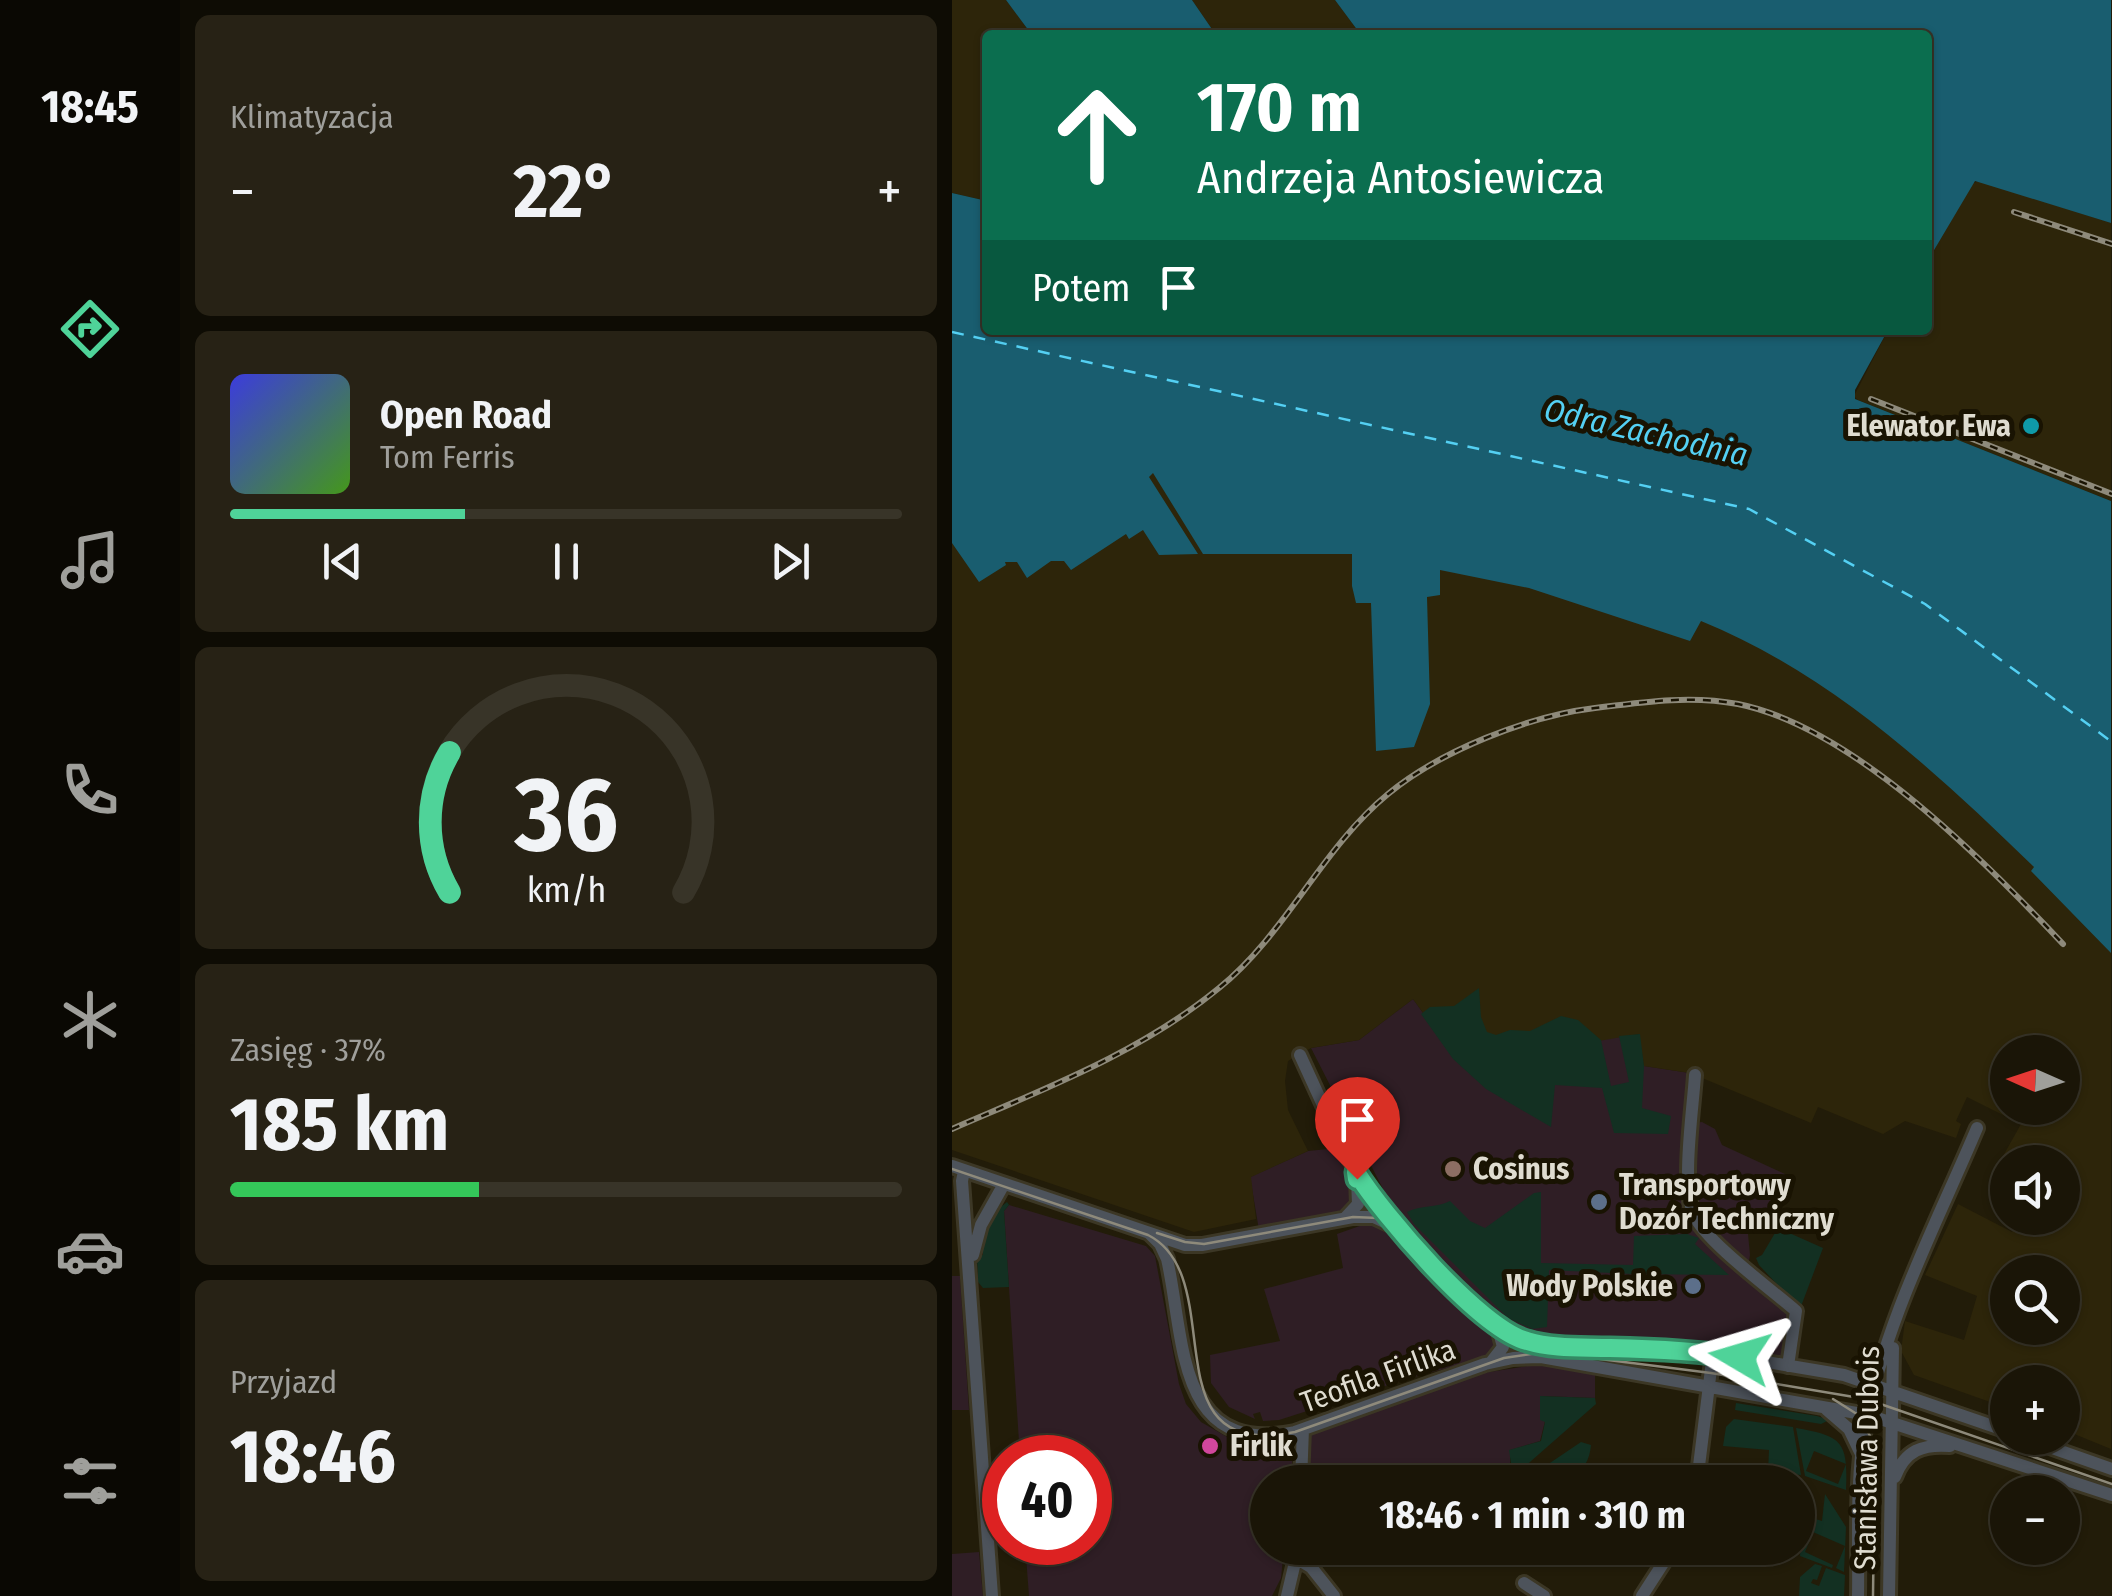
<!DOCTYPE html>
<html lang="pl">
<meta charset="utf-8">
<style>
:root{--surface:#1a1507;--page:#272215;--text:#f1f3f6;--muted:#9f9f9b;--line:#383428;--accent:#4fd399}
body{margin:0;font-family:"Fira Sans Condensed",sans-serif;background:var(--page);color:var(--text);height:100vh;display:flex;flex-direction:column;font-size:38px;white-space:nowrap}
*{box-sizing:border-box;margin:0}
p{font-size:32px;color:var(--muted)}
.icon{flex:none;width:55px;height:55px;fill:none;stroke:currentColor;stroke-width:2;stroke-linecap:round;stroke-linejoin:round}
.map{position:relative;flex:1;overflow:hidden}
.drawer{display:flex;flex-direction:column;gap:15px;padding:15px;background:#0e0c04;width:772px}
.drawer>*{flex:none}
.guide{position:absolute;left:30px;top:30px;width:950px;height:305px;border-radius:10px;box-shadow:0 2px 8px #0004,0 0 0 2px var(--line);background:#0b6e4f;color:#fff;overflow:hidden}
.needle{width:65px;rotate:273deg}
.controls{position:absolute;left:1038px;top:1035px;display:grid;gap:20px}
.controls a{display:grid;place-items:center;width:90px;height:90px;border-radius:50%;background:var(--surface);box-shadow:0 2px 8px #0004,0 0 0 2px var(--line);font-size:50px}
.speed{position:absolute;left:30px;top:1435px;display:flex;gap:20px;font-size:50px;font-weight:700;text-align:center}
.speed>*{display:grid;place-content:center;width:130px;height:130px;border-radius:50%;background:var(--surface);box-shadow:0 2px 8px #0004,0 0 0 2px var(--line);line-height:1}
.speed .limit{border:15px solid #d22;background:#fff;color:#111}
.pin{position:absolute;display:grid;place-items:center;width:85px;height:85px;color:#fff;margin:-102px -42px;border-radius:50% 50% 50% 0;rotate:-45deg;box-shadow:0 0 10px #0007}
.pin .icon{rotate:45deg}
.me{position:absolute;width:110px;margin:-55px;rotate:277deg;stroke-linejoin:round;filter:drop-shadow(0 0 8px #0008)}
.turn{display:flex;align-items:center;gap:35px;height:210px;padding:0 50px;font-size:45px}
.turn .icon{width:130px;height:130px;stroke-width:2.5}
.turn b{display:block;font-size:70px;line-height:85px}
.then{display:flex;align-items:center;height:95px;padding:0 50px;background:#0003;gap:20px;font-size:38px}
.big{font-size:75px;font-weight:700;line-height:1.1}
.drawer .widget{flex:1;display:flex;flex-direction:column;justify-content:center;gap:15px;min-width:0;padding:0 35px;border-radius:15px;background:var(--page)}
.drawer .dial{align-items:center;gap:0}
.dial svg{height:260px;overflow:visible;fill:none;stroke:var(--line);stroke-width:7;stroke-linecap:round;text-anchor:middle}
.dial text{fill:var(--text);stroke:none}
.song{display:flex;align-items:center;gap:30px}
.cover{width:120px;height:120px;border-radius:15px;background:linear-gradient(135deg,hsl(240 70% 55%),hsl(100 70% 35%))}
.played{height:10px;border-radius:5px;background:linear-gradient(90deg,var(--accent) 35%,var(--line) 35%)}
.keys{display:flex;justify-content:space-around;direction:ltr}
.heat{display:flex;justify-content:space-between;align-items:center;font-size:55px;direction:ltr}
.charge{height:15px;border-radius:8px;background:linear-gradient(90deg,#34c759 37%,var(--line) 0)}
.trip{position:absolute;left:298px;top:1465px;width:565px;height:100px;border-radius:50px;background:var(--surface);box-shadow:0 2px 8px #0004,0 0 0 2px var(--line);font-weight:700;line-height:100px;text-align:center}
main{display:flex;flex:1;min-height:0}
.tabs{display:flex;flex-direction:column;width:180px;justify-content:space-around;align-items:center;background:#0a0803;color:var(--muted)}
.tabs .icon{width:70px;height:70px}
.tabs .on{color:var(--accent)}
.tabs b{font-size:45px;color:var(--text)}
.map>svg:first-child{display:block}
.commercial{fill:#2f1e25}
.built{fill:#2d250a;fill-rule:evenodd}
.green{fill:#133022;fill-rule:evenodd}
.water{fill:#195d6f}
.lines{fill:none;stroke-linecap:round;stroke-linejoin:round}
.ferry{stroke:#54d0f3;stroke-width:2.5;stroke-dasharray:12 10;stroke-linecap:butt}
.minor-casing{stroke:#3c3725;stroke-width:18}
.minor{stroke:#4d535b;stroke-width:12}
.tram{stroke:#8e8a7b;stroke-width:2.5}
.rail-casing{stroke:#8e8a7b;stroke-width:6}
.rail{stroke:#191302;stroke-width:2.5;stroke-dasharray:8;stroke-linecap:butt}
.route-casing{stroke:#338963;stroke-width:25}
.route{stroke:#4fd399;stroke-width:18}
.culture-dot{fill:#0f9aa8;stroke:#191302;stroke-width:4}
.education-dot{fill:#8d6e63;stroke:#191302;stroke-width:4}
.service-dot{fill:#5c6f8a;stroke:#191302;stroke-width:4}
.hotel-dot{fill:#d1479c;stroke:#191302;stroke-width:4}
.labels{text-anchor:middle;stroke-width:10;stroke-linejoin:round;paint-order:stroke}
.poi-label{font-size:30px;font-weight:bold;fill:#dfdcd0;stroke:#191302;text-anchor:start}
.street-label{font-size:30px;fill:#dfdcd0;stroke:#191302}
.water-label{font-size:32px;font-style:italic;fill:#54d0f3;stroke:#191302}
</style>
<main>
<nav class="tabs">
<b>18:45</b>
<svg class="icon on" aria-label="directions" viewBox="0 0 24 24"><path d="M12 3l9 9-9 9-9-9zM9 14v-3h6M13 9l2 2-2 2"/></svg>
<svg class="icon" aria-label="music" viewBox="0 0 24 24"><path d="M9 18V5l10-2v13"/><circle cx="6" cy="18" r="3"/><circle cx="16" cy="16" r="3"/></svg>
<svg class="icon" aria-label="phone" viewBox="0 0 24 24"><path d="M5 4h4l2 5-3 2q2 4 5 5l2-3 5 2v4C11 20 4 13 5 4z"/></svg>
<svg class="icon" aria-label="climate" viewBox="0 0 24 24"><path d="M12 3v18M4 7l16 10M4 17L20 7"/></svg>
<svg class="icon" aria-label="car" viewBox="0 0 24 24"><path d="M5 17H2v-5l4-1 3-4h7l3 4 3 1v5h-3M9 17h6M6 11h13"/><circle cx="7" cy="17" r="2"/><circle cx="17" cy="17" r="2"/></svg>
<svg class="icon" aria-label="filters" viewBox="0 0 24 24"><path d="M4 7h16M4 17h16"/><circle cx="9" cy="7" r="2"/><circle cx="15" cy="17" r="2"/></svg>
</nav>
<section class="drawer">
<div class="widget"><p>Klimatyzacja</p>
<div class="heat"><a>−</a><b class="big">22°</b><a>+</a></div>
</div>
<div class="widget">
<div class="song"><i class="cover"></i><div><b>Open Road</b><p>Tom Ferris</p></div></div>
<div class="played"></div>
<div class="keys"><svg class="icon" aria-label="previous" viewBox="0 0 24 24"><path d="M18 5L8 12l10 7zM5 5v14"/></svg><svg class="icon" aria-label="pause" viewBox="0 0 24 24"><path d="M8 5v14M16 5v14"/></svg><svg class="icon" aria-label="next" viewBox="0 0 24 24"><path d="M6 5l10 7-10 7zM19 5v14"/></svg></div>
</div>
<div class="widget dial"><svg viewBox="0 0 100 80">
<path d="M14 69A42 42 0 1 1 86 69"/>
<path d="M14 69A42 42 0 0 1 14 26" stroke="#4fd399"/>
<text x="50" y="56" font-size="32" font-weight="700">36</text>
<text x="50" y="72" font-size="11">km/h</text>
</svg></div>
<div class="widget"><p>Zasięg · 37%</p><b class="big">185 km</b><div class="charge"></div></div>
<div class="widget"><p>Przyjazd</p><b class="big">18:46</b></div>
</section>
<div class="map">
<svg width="1160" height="1596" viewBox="0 0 1160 1596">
<rect width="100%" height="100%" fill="#221c09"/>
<!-- commercial -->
<path class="commercial" d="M461 999 509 1065 667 1036 692 1066 738 1073 736 1213 828 1300 839 1317 832 1359 579 1340 551 1326 451 1228 359 1048 407 1040Z
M750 1122 763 1129 770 1145 835 1175 818 1208 794 1213 798 1255 796 1266 750 1225 741 1205 742 1123Z
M386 1148 400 1173 404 1201 395 1215 307 1230 298 1177 356 1151Z
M57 1205 194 1246 203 1256 227 1384 234 1404 249 1422 284 1442 341 1446 339 1482H315V1548H332L329 1578 320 1596H77L73 1543 138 1542V1458L68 1457 52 1211Z
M416 1223 434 1226 540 1330 543 1345 536 1357 455 1379 327 1420 311 1421 308 1412 301 1414 303 1419 277 1407 259 1383 258 1355 328 1341 312 1289 391 1268 385 1234Z
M0 1276H8L17 1410H0Z
M595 1363 643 1375V1398L588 1396 593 1421 588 1441 558 1450V1465L528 1482H355L357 1435 531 1373Z
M27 1552 31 1596H0V1554Z"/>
<!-- built -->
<path class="built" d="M0 0H54L80 35H35V201L0 193Z
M240 0H383L409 35H264Z
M1028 181 1159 223V501L906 400 902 396 936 330H975V262L1021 183Z
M211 459 761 601 940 715 1159 926V1449L1110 1429V1382H1055V1408L962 1375 949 1351 953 1321 1012 1340 1025 1296 973 1275 1006 1204 1060 1232 1069 1218H1110V1162H1055V1170L1046 1165 1069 1124 1015 1097 1004 1121 1009 1124 1004 1138 953 1121 931 1134 866 1107 859 1123 738 1073 692 1066 687 1034 509 1065 461 999 407 1040 359 1048 336 1061 333 1081 336 1110 356 1151 299 1177 304 1219 242 1232 0 1150V494ZM1055 1052H1110V1108H1055ZM1055 1272H1110V1328H1055Z"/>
<!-- green -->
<path class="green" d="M527 988 529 1017 535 1032 544 1035 558 1030 578 1031 609 1016 626 1020 649 1040 659 1086 677 1082 667 1036 688 1034 692 1066 690 1108 719 1116 716 1134 662 1133 650 1088 603 1085 599 1127 534 1089 501 1059 469 1014 478 1007 502 1006Z
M589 1192V1263L681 1265 682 1236 735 1234 747 1238 743 1244 777 1275 681 1274 597 1270 595 1327 580 1329 556 1318 462 1224 455 1212C469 1205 484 1208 498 1201L518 1221 533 1228 582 1193Z
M55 1202 57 1205 52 1211 57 1287 31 1288 26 1282 25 1256 31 1255C30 1235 38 1214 55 1202Z
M826 1228 871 1248 848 1309 807 1265 804 1258 810 1255Z
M588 1396 643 1398 644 1404 561 1477 557 1450 589 1441 593 1422 588 1420Z
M784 1403 865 1416 877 1420 869 1424 783 1410Z
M782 1419 841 1427 849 1475 816 1472 817 1450 771 1446 774 1427Z
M844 1428C891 1436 896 1442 894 1490L853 1476ZM862 1451 894 1464 886 1484 854 1471Z
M629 1442 639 1445C636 1480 607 1483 579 1482L589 1469Z
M873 1494 894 1527 892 1572 884 1568 893 1546 861 1532 853 1552 881 1565 880 1568 848 1556 850 1515 870 1521Z
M863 1564 870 1566 865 1580 861 1579 859 1583 867 1586 874 1568 893 1575 892 1596H847L848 1577Z"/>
<!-- water -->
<path class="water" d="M54 0H240L264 35H80Z
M383 0H1159V223L1023 181 975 262V35H409Z
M0 193 35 201V330H936L903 390V399L1159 501V953L1079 871 1082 867C982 770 879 674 749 621L738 641 577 588 488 570V595L475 597 478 704 462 747 424 751 419 603H404L400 586V554H251L201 473 197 477 246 554 207 555 191 530 177 539 174 534 119 570 112 561H99L75 578 65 562H53L54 565 27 582 0 543Z"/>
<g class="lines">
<!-- ferry -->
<path class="ferry" d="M0 332 797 509 973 604 1160 742"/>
<!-- minor casing -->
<g class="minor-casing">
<path id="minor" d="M348 1055 392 1151 432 1215 547 1332 551 1347 540 1361
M743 1075C741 1109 729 1187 742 1215 753 1241 820 1290 844 1311L836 1366
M0 1166 233 1245H250L401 1217H422L441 1226
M12 1171 10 1181 40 1596
M393 1218 406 1204 405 1179
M197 1233 208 1244 215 1259C233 1337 223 1457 343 1432L533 1364 561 1358 589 1357 916 1415 1160 1495
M21 1255 29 1225 52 1184
M537 1321 564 1338 589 1344 761 1353 892 1375 1055 1431
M875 1410 897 1429 908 1452
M1072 1438 1160 1469
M943 1477C953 1450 971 1444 998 1446
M349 1482 351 1429
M745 1482 761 1353
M345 1548 344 1558 359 1567 382 1596
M572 1583 592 1596
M335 1596 344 1558
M690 1596 721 1548
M906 1596C907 1541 903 1482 913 1428 932 1323 984 1225 1025 1128
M937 1596 941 1348"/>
</g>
<!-- minor -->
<use href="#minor" class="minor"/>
<!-- tram -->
<path class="tram" d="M0 1169 196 1235C281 1278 193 1463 343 1432L552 1358 593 1352 759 1373 914 1399 1160 1484
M205 1233 233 1242 252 1244 401 1217 426 1218 447 1231 549 1332 564 1341 587 1347
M881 1399 908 1416 923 1446 921 1596"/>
<!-- rail casing -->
<g class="rail-casing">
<path id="rail" d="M1062 212 1160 244
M919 399 1160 494
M0 1129C92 1089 188 1053 267 988 334 934 369 849 436 794 488 751 576 716 643 708 691 702 738 695 786 704 901 727 1033 861 1111 944"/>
</g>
<!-- rail -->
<use href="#rail" class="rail"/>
</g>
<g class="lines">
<!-- route casing -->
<g class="route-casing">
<path id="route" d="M405 1179 404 1172C430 1214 528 1329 575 1341 601 1349 631 1347 658 1348 702 1349 745 1351 788 1357"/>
</g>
<!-- route -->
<use href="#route" class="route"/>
</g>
<!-- markers -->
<circle class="culture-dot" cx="1079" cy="426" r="10"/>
<circle class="education-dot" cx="501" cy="1169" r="10"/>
<g class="service-dot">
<circle cx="647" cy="1202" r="10"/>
<circle cx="741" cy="1286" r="10"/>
</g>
<circle class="hotel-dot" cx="258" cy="1446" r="10"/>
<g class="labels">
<!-- poi labels -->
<g class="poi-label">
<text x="1059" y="436" text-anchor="end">Elewator Ewa</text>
<text x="521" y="1179">Cosinus</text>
<text x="667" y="1195">Transportowy<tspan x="667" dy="34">Dozór Techniczny</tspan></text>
<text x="721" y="1296" text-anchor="end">Wody Polskie</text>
<text x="278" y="1456">Firlik</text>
</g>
<!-- street labels -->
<g class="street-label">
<text transform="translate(426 1376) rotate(-20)" y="10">Teofila Firlika</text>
<text transform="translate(915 1458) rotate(-89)" y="10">Stanisława Dubois</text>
</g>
<!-- water labels -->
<g class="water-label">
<text transform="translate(694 432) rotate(13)" y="11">Odra Zachodnia</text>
</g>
</g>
</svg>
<div class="controls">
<a><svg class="needle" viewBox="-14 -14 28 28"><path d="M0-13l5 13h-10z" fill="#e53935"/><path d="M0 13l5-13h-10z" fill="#9f9f9b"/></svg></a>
<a><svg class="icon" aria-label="sound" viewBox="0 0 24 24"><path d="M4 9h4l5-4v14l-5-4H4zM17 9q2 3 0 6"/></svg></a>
<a><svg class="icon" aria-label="search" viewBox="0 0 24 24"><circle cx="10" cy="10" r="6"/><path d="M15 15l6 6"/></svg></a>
<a>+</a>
<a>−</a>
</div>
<div class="speed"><div class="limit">40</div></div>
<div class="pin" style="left:405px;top:1179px;background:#d93025"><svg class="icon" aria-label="arrive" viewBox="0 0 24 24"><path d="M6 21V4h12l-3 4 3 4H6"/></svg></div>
<svg class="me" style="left:788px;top:1357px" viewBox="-20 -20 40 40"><path d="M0-17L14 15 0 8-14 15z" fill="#4fd399" stroke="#fff" stroke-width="4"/></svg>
<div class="trip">18:46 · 1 min · 310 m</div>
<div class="guide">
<div class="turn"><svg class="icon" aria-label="ahead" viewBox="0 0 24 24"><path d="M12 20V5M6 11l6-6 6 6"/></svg><div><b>170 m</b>Andrzeja Antosiewicza</div></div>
<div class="then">Potem<svg class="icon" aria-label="arrive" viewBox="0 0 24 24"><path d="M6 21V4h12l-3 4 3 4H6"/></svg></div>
</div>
</div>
</main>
